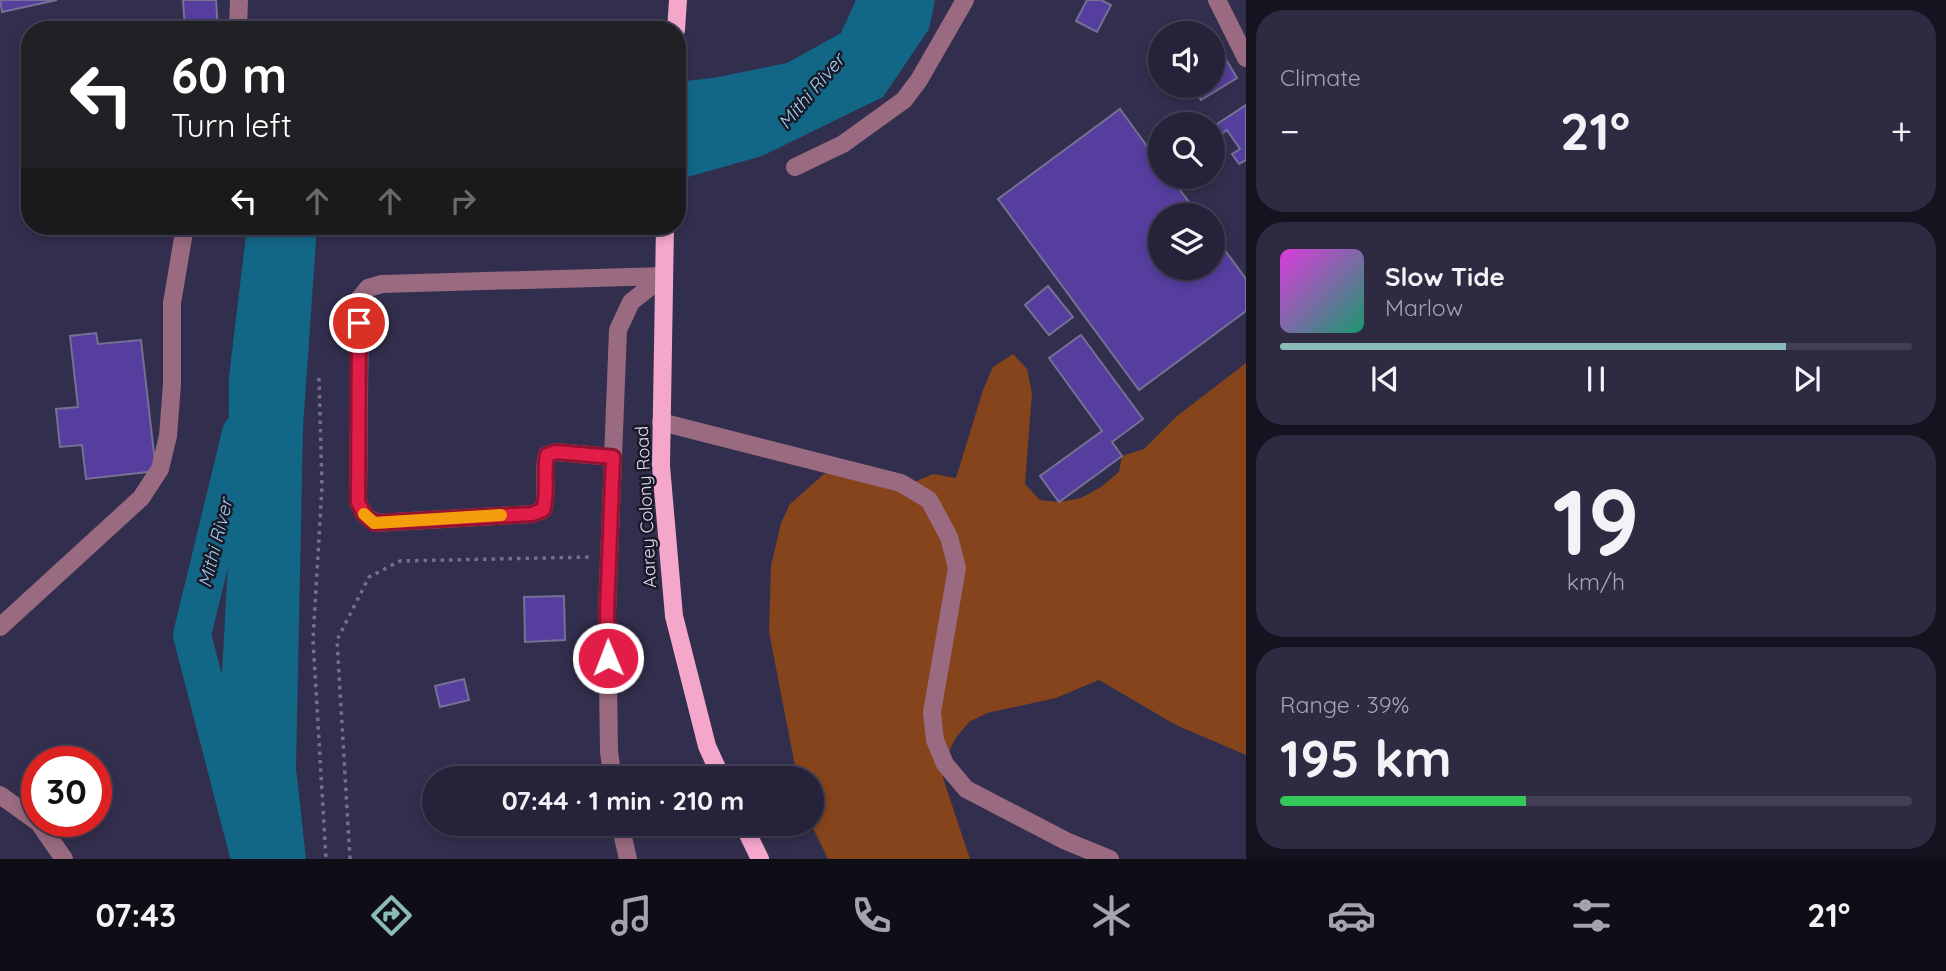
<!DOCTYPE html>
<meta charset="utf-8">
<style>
:root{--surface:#26223a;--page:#2e2a42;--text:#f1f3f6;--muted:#a4a4af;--line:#423f54;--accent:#8bbbb9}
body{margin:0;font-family:Quicksand,sans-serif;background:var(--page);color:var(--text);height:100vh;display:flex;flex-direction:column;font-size:26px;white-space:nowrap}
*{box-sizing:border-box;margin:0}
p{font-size:23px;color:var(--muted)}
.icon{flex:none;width:38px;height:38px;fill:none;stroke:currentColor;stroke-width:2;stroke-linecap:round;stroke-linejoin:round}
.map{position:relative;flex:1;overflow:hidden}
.side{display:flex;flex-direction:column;gap:10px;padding:10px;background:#151320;width:700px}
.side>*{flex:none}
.top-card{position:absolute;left:21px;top:21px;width:665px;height:214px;border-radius:28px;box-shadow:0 4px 10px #0003,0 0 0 2px var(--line);background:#202124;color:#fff;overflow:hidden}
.controls{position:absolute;left:1148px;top:21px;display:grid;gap:14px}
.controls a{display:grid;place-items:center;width:77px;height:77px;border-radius:50%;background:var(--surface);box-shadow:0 4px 10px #0003,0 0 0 2px var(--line);font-size:35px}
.speed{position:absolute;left:21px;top:746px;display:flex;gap:14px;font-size:35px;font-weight:700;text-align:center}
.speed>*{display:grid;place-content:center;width:91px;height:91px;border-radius:50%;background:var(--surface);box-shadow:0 4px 10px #0003,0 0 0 2px var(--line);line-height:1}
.speed .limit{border:10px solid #d22;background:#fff;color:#111}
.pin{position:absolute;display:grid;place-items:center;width:60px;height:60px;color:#fff;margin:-30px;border:4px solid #fff;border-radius:50%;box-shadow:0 2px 7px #0007}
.me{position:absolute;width:77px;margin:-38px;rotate:359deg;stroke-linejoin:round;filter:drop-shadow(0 0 5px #0008)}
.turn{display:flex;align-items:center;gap:24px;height:147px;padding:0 35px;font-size:32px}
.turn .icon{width:91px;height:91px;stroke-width:2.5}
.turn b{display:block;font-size:49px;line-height:60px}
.lanes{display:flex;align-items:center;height:66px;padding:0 35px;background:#0003;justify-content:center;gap:35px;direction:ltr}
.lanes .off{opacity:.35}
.big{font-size:52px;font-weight:700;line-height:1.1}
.side .card{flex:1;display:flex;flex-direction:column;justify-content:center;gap:10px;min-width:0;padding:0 24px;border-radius:28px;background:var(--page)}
.side .dial{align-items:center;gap:0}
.dial b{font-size:91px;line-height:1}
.song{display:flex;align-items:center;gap:21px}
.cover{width:84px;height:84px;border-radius:10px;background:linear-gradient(135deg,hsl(300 70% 55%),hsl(160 70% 35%))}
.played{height:7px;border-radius:4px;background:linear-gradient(90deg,var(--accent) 80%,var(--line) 80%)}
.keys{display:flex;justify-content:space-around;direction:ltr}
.heat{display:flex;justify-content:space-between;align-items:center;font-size:38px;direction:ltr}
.charge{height:10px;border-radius:5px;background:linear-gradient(90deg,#34c759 39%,var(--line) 0)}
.trip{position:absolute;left:422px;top:766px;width:402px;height:70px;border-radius:35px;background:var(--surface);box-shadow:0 4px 10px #0003,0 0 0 2px var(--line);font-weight:700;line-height:70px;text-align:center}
.dock{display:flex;height:112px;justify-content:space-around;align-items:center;background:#0f0e17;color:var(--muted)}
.dock .icon{width:49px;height:49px}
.dock .selected{color:var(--accent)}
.dock b{font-size:32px;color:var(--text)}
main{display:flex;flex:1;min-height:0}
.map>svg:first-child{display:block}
.green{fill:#85441b}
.water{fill:#126686}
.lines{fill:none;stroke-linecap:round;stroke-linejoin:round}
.river{stroke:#126686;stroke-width:38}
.building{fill:#553e9e;stroke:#757094;stroke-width:2}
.path{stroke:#73708b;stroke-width:3.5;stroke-dasharray:3.5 5;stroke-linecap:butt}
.minor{stroke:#996a80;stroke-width:18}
.major{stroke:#f4a7cb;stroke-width:18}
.route-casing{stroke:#92132f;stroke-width:18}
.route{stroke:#e11d48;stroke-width:12}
.slow{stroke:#f59e0b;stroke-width:12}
.labels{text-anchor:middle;stroke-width:5;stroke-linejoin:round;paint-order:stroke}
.street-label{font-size:18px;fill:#e1dff3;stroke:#1a1826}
.water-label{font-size:19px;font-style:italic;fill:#9ad4f0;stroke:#1a1826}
</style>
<main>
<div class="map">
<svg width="1246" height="859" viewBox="0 0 1246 859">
<rect width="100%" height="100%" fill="#322e4d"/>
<!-- green -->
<path class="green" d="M1013 354 1027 369 1032 393 1025 484 1040 500 1059 502 1081 498 1101 487 1119 472 1122 456 1144 449 1177 416 1246 363V755L1176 725 1099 680 1056 698 987 713 969 722 955 739 946 758 943 778 970 859H828L811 824 812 779H798L797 776 769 632 771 566 781 523 790 504 824 474 847 468 869 465 912 483 933 474 956 478 983 390 993 367Z"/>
<!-- water -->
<path class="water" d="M856 0H935L929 29 883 97 762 156 677 180V82L713 78 787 63 841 33Z
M247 226H317L303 428 296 768 306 859H235L221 691 228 563 229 377Z"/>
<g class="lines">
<!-- river -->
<path class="river" d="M241 433 192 635 250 859"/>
</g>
<!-- building -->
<path class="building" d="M0 0H57L2 12Z
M183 0H216L218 30H185Z
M1087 0H1101L1111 5 1097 32 1076 21Z
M1214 39 1237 78 1201 100 1196 91 1202 86H1213Z
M1246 105V160L1239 164 1232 154 1240 149 1227 130 1220 135 1214 126Z
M1120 109 1160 164V177H1170L1199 215H1160V268H1213V234L1246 279V311L1139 390 998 199Z
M1048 286 1073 317 1049 335 1025 305Z
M96 333 98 344 141 340 156 471 86 479 82 445 60 447 56 409 78 407 70 336Z
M1081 335 1143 419 1112 442 1122 456 1059 502 1040 476 1102 431 1049 358Z
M564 596 565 640 525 642 524 597Z
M464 679 469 700 440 707 435 686Z"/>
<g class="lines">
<!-- path -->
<path class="path" d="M319 378 322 486 313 640 326 859
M350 859 337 640 369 577 400 561 591 557"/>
<!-- minor -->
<path class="minor" d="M1217 0 1246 58
M238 30 239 0
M795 167 843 144 904 100 919 80 965 0
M661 422 901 483 929 500 949 537 957 568 932 712 935 740 945 764 966 789 1066 841 1110 859
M613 457 556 452 547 455C542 473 549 492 543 510L532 514 375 523 364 514 358 502 360 298 368 288 382 284 664 276
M0 627 141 498 160 469 168 436 172 384V303L185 226
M613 779 609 752 607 611 618 330 631 302 664 276
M0 795 39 823 64 859
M620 824 628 859"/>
<!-- major -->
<path class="major" d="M676 30 678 0
M665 226 661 466 674 616 707 746 722 779
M743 824 760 859"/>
</g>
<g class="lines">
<!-- route casing -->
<g class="route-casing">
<path id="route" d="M359 323 358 502 364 514 374 523 532 514 543 510C549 492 543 473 547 455L556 452 613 457 607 611 608 658"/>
</g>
<!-- route -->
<use href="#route" class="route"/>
<!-- slow -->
<path class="slow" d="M364 514 374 523 501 515"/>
</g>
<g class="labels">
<!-- street labels -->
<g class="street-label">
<text transform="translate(646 507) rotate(-93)" y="6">Aarey Colony Road</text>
</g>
<!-- water labels -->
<g class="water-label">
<text transform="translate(811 91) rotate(-50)" y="7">Mithi River</text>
<text transform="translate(215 543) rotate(-76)" y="7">Mithi River</text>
</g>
</g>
</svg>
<div class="controls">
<a><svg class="icon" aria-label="sound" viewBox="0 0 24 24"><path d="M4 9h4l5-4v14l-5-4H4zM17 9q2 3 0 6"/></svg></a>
<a><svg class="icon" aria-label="search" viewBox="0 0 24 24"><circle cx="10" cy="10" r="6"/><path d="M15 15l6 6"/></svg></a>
<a><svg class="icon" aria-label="layers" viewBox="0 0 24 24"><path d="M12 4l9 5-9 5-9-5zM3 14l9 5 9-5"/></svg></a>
</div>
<div class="speed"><div class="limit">30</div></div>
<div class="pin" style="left:359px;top:323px;background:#d93025"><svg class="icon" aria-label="arrive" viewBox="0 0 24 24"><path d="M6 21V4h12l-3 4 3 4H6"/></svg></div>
<svg class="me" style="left:608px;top:658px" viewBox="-20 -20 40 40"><circle r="17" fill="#e11d48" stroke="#fff" stroke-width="3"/><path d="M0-11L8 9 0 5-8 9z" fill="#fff"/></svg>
<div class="trip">07:44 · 1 min · 210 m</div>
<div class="top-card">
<div class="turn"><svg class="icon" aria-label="left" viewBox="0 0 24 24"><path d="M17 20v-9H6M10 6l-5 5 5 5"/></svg><div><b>60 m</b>Turn left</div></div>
<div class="lanes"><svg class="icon" aria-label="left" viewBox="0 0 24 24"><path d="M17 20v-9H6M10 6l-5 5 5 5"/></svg><svg class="icon off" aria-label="ahead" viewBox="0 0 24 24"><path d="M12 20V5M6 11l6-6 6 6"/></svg><svg class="icon off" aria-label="ahead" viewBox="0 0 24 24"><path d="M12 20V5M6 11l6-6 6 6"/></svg><svg class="icon off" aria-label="right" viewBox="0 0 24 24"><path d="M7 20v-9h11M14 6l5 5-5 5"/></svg></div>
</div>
</div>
<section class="side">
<div class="card"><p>Climate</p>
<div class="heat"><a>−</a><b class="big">21°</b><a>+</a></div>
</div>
<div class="card">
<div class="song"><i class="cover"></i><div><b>Slow Tide</b><p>Marlow</p></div></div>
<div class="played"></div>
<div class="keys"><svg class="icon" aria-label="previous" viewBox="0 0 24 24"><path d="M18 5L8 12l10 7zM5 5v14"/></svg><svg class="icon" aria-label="pause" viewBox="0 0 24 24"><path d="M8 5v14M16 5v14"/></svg><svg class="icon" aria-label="next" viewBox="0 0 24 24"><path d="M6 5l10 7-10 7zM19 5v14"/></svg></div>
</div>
<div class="card dial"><b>19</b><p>km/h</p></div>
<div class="card"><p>Range · 39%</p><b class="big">195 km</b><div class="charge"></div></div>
</section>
</main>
<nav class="dock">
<b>07:43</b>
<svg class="icon selected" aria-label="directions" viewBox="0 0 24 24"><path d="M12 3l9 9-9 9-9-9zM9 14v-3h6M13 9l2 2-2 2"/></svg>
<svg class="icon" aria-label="music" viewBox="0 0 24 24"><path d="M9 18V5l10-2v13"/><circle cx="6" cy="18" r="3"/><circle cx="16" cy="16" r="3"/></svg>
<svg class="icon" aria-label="phone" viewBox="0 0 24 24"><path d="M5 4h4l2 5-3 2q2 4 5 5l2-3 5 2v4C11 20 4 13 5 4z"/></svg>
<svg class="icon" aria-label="climate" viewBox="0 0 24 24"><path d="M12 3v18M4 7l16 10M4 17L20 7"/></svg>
<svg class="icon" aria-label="car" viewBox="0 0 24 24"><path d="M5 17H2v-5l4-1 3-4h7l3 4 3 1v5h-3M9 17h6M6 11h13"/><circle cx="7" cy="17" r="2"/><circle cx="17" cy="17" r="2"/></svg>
<svg class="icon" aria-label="filters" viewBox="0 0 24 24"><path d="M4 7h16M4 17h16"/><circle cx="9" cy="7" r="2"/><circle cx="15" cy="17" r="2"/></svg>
<b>21°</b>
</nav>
